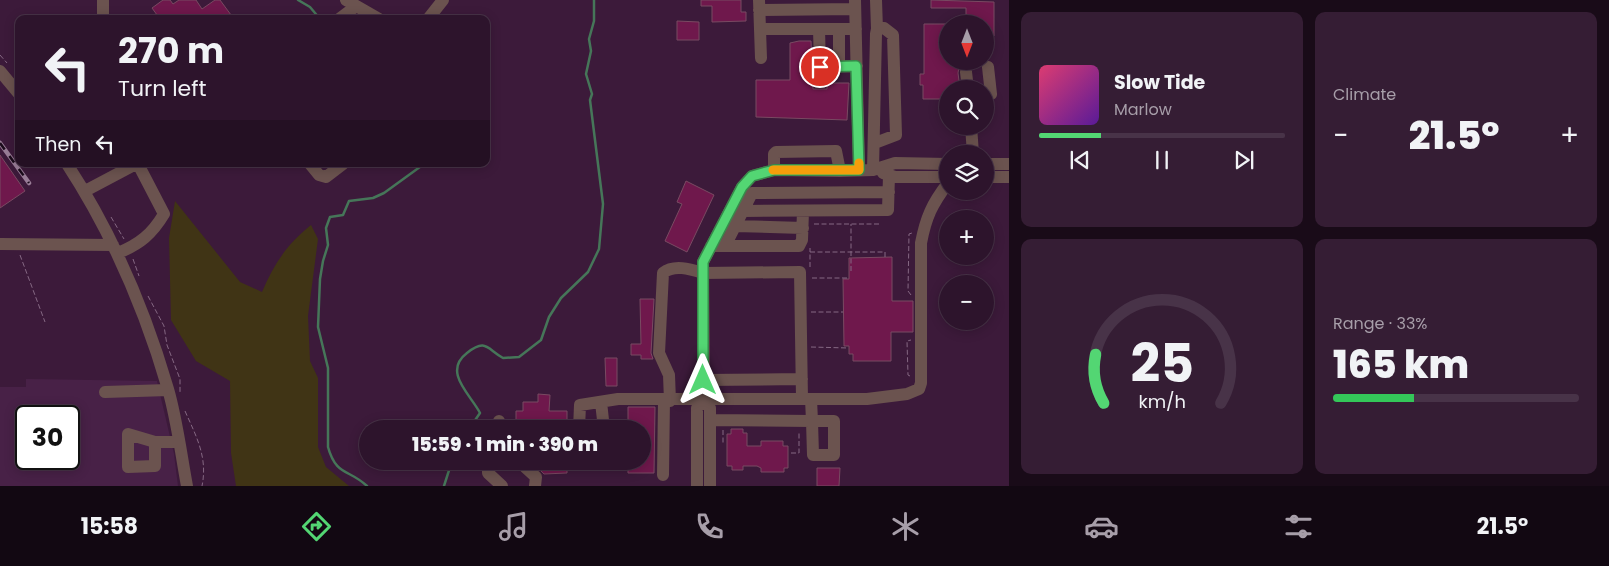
<!DOCTYPE html>
<meta charset="utf-8">
<style>
:root{--surface:#2d142c;--page:#351d34;--text:#f1f3f6;--muted:#a79ea9;--line:#483348;--accent:#53d673}
body{margin:0;font-family:Poppins,sans-serif;background:var(--page);color:var(--text);height:100vh;display:flex;flex-direction:column;font-size:19px;white-space:nowrap}
*{box-sizing:border-box;margin:0}
p{font-size:16px;color:var(--muted)}
.icon{flex:none;width:28px;height:28px;fill:none;stroke:currentColor;stroke-width:2;stroke-linecap:round;stroke-linejoin:round}
.map{position:relative;flex:1;overflow:hidden}
.details{display:flex;flex-direction:column;gap:12px;padding:12px;background:#190b18;width:600px}
.details>*{flex:none}
.banner{position:absolute;left:15px;top:15px;width:475px;height:152px;border-radius:10px;box-shadow:0 2px 12px #0003,0 0 0 1px var(--line);background:#2d142c;color:var(--text);overflow:hidden}
.needle{width:32px;rotate:180deg}
.buttons{position:absolute;left:939px;top:15px;display:grid;gap:10px}
.buttons a{display:grid;place-items:center;width:55px;height:55px;border-radius:50%;background:var(--surface);box-shadow:0 2px 12px #0003,0 0 0 1px var(--line);font-size:25px}
.speed{position:absolute;left:15px;top:405px;display:flex;gap:10px;font-size:25px;font-weight:700;text-align:center}
.speed>*{display:grid;place-content:center;width:65px;height:65px;border-radius:50%;background:var(--surface);box-shadow:0 2px 12px #0003,0 0 0 1px var(--line);line-height:1}
.speed .limit{border:2px solid #111;border-radius:8px;background:#fff;color:#111}
.pin{position:absolute;display:grid;place-items:center;width:42px;height:42px;color:#fff;margin:-21px;border:2px solid #fff;border-radius:50%;box-shadow:0 1px 5px #0007}
.me{position:absolute;width:55px;margin:-28px;rotate:0deg;stroke-linejoin:round;filter:drop-shadow(0 0 4px #0008)}
.turn{display:flex;align-items:center;gap:18px;height:105px;padding:0 20px;font-size:22px}
.turn .icon{width:65px;height:65px;stroke-width:2.5}
.turn b{display:block;font-size:35px;line-height:42px}
.then{display:flex;align-items:center;height:48px;padding:0 20px;background:#0003;gap:10px;font-size:19px}
.big{font-size:38px;font-weight:800;line-height:1.1}
.details .tile{flex:1;display:flex;flex-direction:column;justify-content:center;gap:8px;min-width:0;padding:0 18px;border-radius:10px;background:var(--page)}
.details .dial{align-items:center;gap:0}
.dial svg{height:130px;overflow:visible;fill:none;stroke:var(--line);stroke-width:7;stroke-linecap:round;text-anchor:middle}
.dial text{fill:var(--text);stroke:none}
.song{display:flex;align-items:center;gap:15px}
.cover{width:60px;height:60px;border-radius:8px;background:linear-gradient(135deg,hsl(340 70% 55%),hsl(270 70% 35%))}
.played{height:5px;border-radius:2px;background:linear-gradient(90deg,var(--accent) 25%,var(--line) 25%)}
.keys{display:flex;justify-content:space-around;direction:ltr}
.heat{display:flex;justify-content:space-between;align-items:center;font-size:28px;direction:ltr}
.charge{height:8px;border-radius:4px;background:linear-gradient(90deg,#34c759 33%,var(--line) 0)}
.details .tiles{flex:1;display:grid;gap:12px;grid-template-columns:repeat(2,1fr)}
.trip{position:absolute;left:359px;top:420px;width:292px;height:50px;border-radius:25px;background:var(--surface);box-shadow:0 2px 12px #0003,0 0 0 1px var(--line);font-weight:800;line-height:50px;text-align:center}
.menu{display:flex;height:80px;justify-content:space-around;align-items:center;background:#120812;color:var(--muted)}
.menu .icon{width:35px;height:35px}
.menu .current{color:var(--accent)}
.menu b{font-size:22px;color:var(--text)}
main{display:flex;flex:1;min-height:0}
.map>svg:first-child{display:block}
.built{fill:#482147;fill-rule:evenodd}
.green{fill:#403415}
.lines{fill:none;stroke-linecap:round;stroke-linejoin:round}
.stream{stroke:#467659;stroke-width:2.5}
.building{fill:#6f184c;stroke:#794a62}
.path{stroke:#856883;stroke-width:1;stroke-dasharray:5 2.5;stroke-linecap:butt}
.minor{stroke:#6b534f;stroke-width:12}
.rail-casing{stroke:#997d97;stroke-width:4.5}
.rail{stroke:#1a0b1a;stroke-width:2.5;stroke-dasharray:8;stroke-linecap:butt}
.route-casing{stroke:#368b4b;stroke-width:12}
.route{stroke:#53d673;stroke-width:9}
.slow{stroke:#f59e0b;stroke-width:9}
</style>
<main>
<div class="map">
<svg width="1009" height="486" viewBox="0 0 1009 486">
<rect width="100%" height="100%" fill="#3c1a3a"/>
<!-- built -->
<path class="built" d="M26 379 157 381 174 454 178 486H0V387H26ZM26 416H69V459H26Z"/>
<!-- green -->
<path class="green" d="M175 201 240 282 262 292C274 264 287 244 311 225L318 239 308 316 310 361 318 378V447L326 467 349 486H236L231 453 230 381 196 361 171 320 169 238Z"/>
<g class="lines">
<!-- stream -->
<path class="stream" d="M298 0 310 7 320 19
M469 429 480 413C471 395 442 372 467 353 486 338 487 349 503 358L519 357 541 340 549 317 561 298 588 272 599 249 603 204 590 100 592 94 586 74 591 51 589 39 594 21V0
M367 486C349 469 336 476 328 447V368L318 327 320 279 323 261 328 245 326 228 330 217 343 215 349 201 373 198 384 193 424 164
M444 486 452 461"/>
</g>
<!-- building -->
<path class="building" d="M163 0H170L173 4 179 0H196L202 9 215 0H220L234 19H160L152 8Z
M701 0H741V12H746V21L712 22V6H701Z
M931 0 994 2V36H985V24H966V8H931Z
M677 21 699 22V40H677Z
M924 24H948V61H960L958 73 960 89H948V99H923V85H920V74H924Z
M799 41H811L813 89H827V83H849L847 120 756 117V80H790V43Z
M0 155 25 191 0 208Z
M686 181 714 195 687 252 665 241 682 204 677 202Z
M892 257V301H913V332H891V361H853V354H849V346H844L843 279H849V258Z
M640 299H654L651 353 653 359H641V355H631V344H641Z
M605 358H617V386H606Z
M538 394 550 395 549 411H567V429H516V411H523V402H538Z
M628 407H655L654 473H628V461H642V429H628Z
M731 429H743V433H747V446H761V441H783V446H788V468H784V472H761V468L757 466H743V470H732V466H727V434H731Z
M536 461H567V473L544 474 536 466Z
M817 468H840L839 486H817Z"/>
<g class="lines">
<!-- path -->
<path class="path" d="M0 55 7 63
M111 217 124 239
M814 224H881
M810 252H885V257
M20 255 45 322
M133 259 139 276
M810 267V248
M851 271V224
M812 278H848
M911 295 908 291 909 234 912 233
M148 296 164 326 167 345 180 379V392
M811 312H843
M811 347 848 348
M910 376 908 375 907 341 911 340
M185 411C196 436 208 457 202 486
M723 430V443H725
M791 453H799V432"/>
<!-- minor -->
<path class="minor" d="M346 0 379 19
M759 0 761 58
M855 0 859 170
M876 0 877 29
M759 10 855 9
M103 19V0
M339 19 355 7
M428 19 443 0
M760 29H856
M819 29 820 67 857 66
M839 29V67
M0 71 19 94
M966 72 968 89
M985 97 991 94 988 67
M971 126 973 154
M67 164C112 233 145 310 168 389 177 420 181 454 187 486
M310 164 319 175 326 177 343 164
M985 164H1009
M774 170V154L776 152 836 151 840 171
M873 170 876 34 877 29 884 28 893 35 896 135 875 143
M883 173 895 177H948
M985 177H1009
M85 191 136 164
M743 211 888 210 889 175
M735 226 803 228
M0 244 113 245
M711 246H725L752 193 889 192
M725 246H799L802 240 803 211
M118 253C140 244 152 234 164 214L138 164
M703 380 802 379
M105 392 168 390
M670 401 669 375 659 353 663 273C674 264 690 269 703 273L800 272 802 399
M601 402 604 429
M710 420 812 421 811 399
M499 421V429
M812 421H834V455H813Z
M579 429 580 405 618 399H867L907 394 919 389 921 383V243C926 217 932 204 948 183
M155 442V466L128 467V434L155 442H179
M488 461V473L502 486
M525 461V467L536 477 535 486
M663 475 664 400
M697 486V408L704 399
M710 486V408L704 399 703 262 742 187 752 176 774 170 840 171 873 170 895 163 948 164"/>
<!-- rail casing -->
<g class="rail-casing">
<path id="rail" d="M0 143 29 183"/>
</g>
<!-- rail -->
<use href="#rail" class="rail"/>
</g>
<g class="lines">
<!-- route casing -->
<g class="route-casing">
<path id="route" d="M703 380V262L742 187 752 176 774 170H859L856 66 820 67"/>
</g>
<!-- route -->
<use href="#route" class="route"/>
<!-- slow -->
<path class="slow" d="M773 170H859V163"/>
</g>
</svg>
<div class="buttons">
<a><svg class="needle" viewBox="-14 -14 28 28"><path d="M0-13l5 13h-10z" fill="#e53935"/><path d="M0 13l5-13h-10z" fill="#a79ea9"/></svg></a>
<a><svg class="icon" aria-label="search" viewBox="0 0 24 24"><circle cx="10" cy="10" r="6"/><path d="M15 15l6 6"/></svg></a>
<a><svg class="icon" aria-label="layers" viewBox="0 0 24 24"><path d="M12 4l9 5-9 5-9-5zM3 14l9 5 9-5"/></svg></a>
<a>+</a>
<a>−</a>
</div>
<div class="speed"><div class="limit">30</div></div>
<div class="pin" style="left:820px;top:67px;background:#d93025"><svg class="icon" aria-label="arrive" viewBox="0 0 24 24"><path d="M6 21V4h12l-3 4 3 4H6"/></svg></div>
<svg class="me" style="left:703px;top:380px" viewBox="-20 -20 40 40"><path d="M0-17L14 15 0 8-14 15z" fill="#53d673" stroke="#fff" stroke-width="4"/></svg>
<div class="trip">15:59 · 1 min · 390 m</div>
<div class="banner">
<div class="turn"><svg class="icon" aria-label="left" viewBox="0 0 24 24"><path d="M17 20v-9H6M10 6l-5 5 5 5"/></svg><div><b>270 m</b>Turn left</div></div>
<div class="then">Then<svg class="icon" aria-label="left" viewBox="0 0 24 24"><path d="M17 20v-9H6M10 6l-5 5 5 5"/></svg></div>
</div>
</div>
<section class="details">
<div class="tiles">
<div class="tile">
<div class="song"><i class="cover"></i><div><b>Slow Tide</b><p>Marlow</p></div></div>
<div class="played"></div>
<div class="keys"><svg class="icon" aria-label="previous" viewBox="0 0 24 24"><path d="M18 5L8 12l10 7zM5 5v14"/></svg><svg class="icon" aria-label="pause" viewBox="0 0 24 24"><path d="M8 5v14M16 5v14"/></svg><svg class="icon" aria-label="next" viewBox="0 0 24 24"><path d="M6 5l10 7-10 7zM19 5v14"/></svg></div>
</div>
<div class="tile"><p>Climate</p>
<div class="heat"><a>−</a><b class="big">21.5°</b><a>+</a></div>
</div>
<div class="tile dial"><svg viewBox="0 0 100 80">
<path d="M14 69A42 42 0 1 1 86 69"/>
<path d="M14 69A42 42 0 0 1 9 39" stroke="#53d673"/>
<text x="50" y="56" font-size="32" font-weight="700">25</text>
<text x="50" y="72" font-size="11">km/h</text>
</svg></div>
<div class="tile"><p>Range · 33%</p><b class="big">165 km</b><div class="charge"></div></div>
</div>
</section>
</main>
<nav class="menu">
<b>15:58</b>
<svg class="icon current" aria-label="directions" viewBox="0 0 24 24"><path d="M12 3l9 9-9 9-9-9zM9 14v-3h6M13 9l2 2-2 2"/></svg>
<svg class="icon" aria-label="music" viewBox="0 0 24 24"><path d="M9 18V5l10-2v13"/><circle cx="6" cy="18" r="3"/><circle cx="16" cy="16" r="3"/></svg>
<svg class="icon" aria-label="phone" viewBox="0 0 24 24"><path d="M5 4h4l2 5-3 2q2 4 5 5l2-3 5 2v4C11 20 4 13 5 4z"/></svg>
<svg class="icon" aria-label="climate" viewBox="0 0 24 24"><path d="M12 3v18M4 7l16 10M4 17L20 7"/></svg>
<svg class="icon" aria-label="car" viewBox="0 0 24 24"><path d="M5 17H2v-5l4-1 3-4h7l3 4 3 1v5h-3M9 17h6M6 11h13"/><circle cx="7" cy="17" r="2"/><circle cx="17" cy="17" r="2"/></svg>
<svg class="icon" aria-label="filters" viewBox="0 0 24 24"><path d="M4 7h16M4 17h16"/><circle cx="9" cy="7" r="2"/><circle cx="15" cy="17" r="2"/></svg>
<b>21.5°</b>
</nav>
